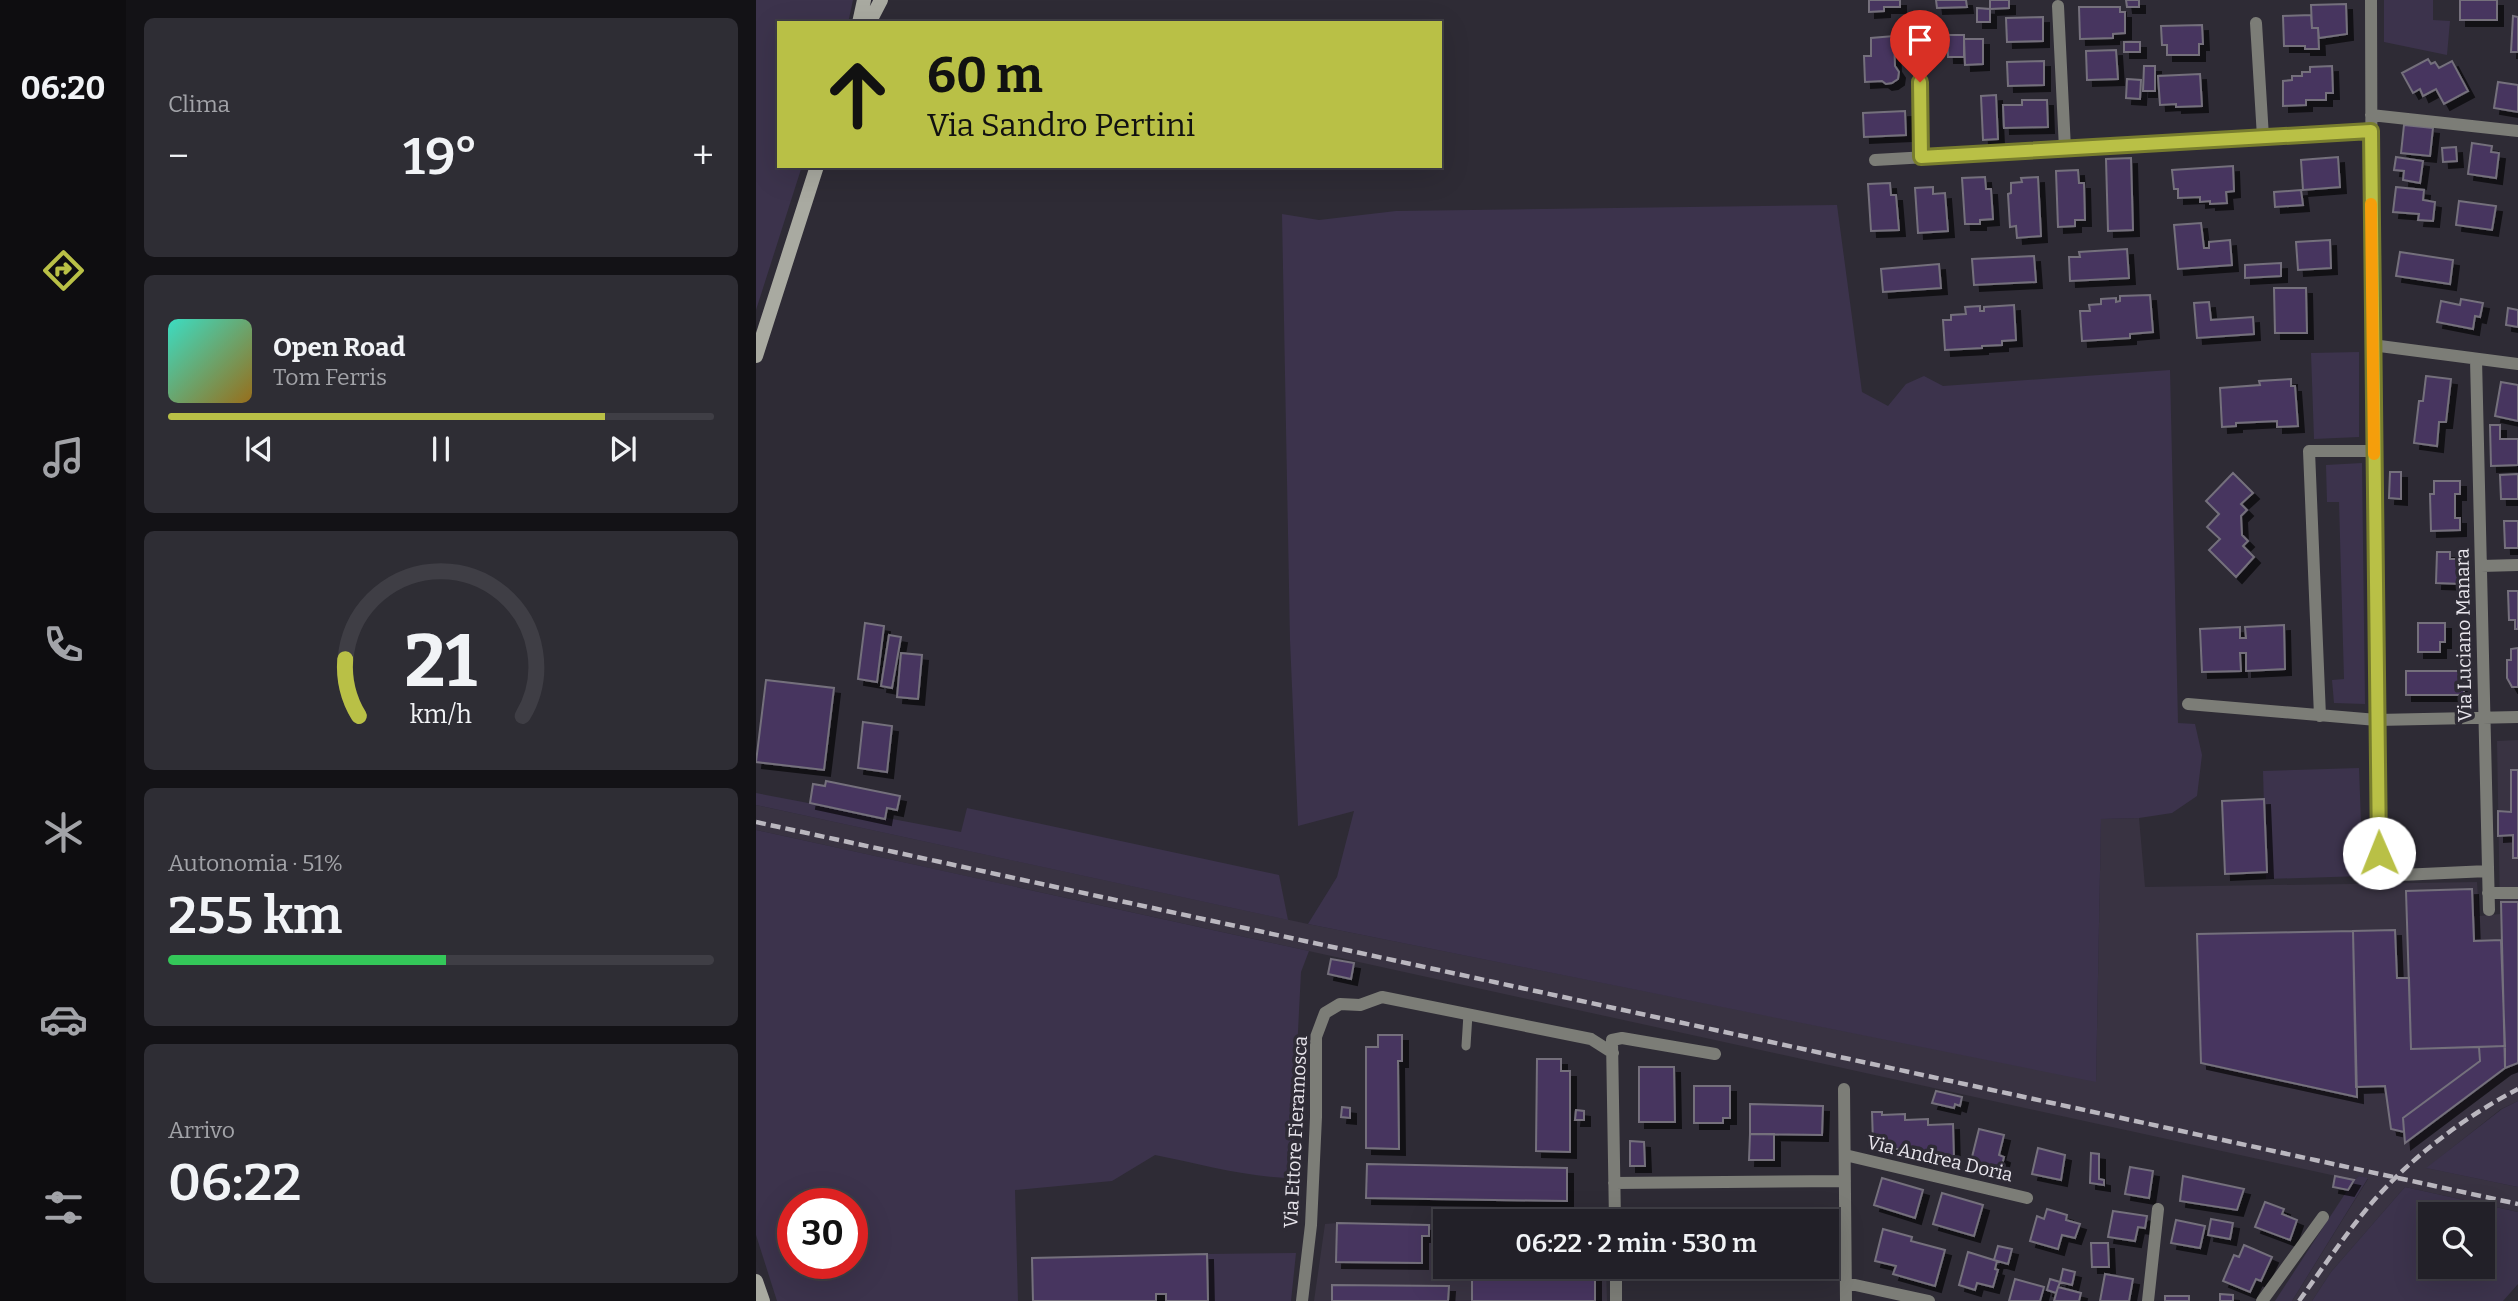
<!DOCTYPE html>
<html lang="it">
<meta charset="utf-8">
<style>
:root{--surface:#222028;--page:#2e2d34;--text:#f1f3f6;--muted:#a2a3a8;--line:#3f3e45;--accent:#b9c046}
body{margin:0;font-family:Bitter,serif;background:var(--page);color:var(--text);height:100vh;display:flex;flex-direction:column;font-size:26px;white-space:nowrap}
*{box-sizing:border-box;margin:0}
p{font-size:23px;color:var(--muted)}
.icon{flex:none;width:38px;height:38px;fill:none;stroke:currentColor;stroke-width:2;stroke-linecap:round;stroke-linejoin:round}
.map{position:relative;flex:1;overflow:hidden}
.side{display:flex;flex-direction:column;gap:18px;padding:18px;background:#131216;width:630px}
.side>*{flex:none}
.top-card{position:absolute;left:21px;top:21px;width:665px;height:147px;border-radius:0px;box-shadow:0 7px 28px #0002,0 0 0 2px var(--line);background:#b9c046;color:#111;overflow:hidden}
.fabs{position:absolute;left:1662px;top:1202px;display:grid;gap:14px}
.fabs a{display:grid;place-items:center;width:77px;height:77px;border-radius:0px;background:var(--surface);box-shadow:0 7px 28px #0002,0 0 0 2px var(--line);font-size:35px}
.speed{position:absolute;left:21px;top:1188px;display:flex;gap:14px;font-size:35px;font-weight:700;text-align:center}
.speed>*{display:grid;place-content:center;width:91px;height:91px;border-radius:50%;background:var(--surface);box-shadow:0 7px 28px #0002,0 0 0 2px var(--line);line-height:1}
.speed .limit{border:10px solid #d22;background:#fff;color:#111}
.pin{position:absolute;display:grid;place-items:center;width:60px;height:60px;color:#fff;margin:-72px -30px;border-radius:50% 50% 50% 0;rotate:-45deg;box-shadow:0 0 7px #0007}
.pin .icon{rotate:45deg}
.me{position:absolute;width:77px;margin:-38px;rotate:359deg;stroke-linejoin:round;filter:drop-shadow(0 0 5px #0008)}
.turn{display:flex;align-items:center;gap:24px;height:147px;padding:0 35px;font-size:32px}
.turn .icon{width:91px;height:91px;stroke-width:2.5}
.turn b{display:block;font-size:49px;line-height:60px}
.big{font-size:52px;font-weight:600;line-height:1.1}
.side .card{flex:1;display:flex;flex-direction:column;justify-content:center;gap:10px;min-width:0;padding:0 24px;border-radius:10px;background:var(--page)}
.side .dial{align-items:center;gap:0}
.dial svg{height:182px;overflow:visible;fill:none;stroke:var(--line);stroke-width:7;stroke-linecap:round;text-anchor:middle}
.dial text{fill:var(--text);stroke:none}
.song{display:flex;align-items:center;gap:21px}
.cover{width:84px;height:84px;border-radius:10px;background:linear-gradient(135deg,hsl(170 70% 55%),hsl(40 70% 35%))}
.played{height:7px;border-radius:4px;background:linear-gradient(90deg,var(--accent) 80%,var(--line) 80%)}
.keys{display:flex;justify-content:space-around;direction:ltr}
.heat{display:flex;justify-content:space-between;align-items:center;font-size:38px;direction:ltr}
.charge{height:10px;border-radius:5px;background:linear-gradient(90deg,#34c759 51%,var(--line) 0)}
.trip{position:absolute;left:677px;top:1209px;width:406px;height:70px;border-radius:0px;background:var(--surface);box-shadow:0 7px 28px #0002,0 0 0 2px var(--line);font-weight:600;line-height:70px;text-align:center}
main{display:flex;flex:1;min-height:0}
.dock{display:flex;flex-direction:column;width:126px;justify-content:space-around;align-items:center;background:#0e0d10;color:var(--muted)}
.dock .icon{width:49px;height:49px}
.dock .on{color:var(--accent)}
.dock b{font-size:32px;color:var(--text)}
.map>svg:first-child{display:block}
.built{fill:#393342}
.green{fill:#3c334c;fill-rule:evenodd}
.building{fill:#46365f;stroke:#74707c;stroke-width:2;filter:url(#shadow)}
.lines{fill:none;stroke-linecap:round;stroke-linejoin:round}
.pedestrian{stroke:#7c7d77;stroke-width:9}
.minor{stroke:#7c7d77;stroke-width:12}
.secondary{stroke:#a9aaa1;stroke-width:14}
.rail{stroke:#bab7bf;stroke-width:4.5;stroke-dasharray:10 5;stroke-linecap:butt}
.route-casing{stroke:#787d2e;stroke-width:18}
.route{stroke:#b9c046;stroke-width:12}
.slow{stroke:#f59e0b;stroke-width:12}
.labels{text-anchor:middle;stroke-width:7;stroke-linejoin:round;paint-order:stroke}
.street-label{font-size:19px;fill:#e9e6ed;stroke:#2e2b35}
</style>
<main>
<nav class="dock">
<b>06:20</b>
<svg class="icon on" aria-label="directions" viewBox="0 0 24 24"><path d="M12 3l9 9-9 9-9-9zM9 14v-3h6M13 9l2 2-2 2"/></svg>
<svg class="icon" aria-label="music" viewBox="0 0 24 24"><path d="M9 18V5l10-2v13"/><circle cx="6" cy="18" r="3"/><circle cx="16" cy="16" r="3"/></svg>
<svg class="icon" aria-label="phone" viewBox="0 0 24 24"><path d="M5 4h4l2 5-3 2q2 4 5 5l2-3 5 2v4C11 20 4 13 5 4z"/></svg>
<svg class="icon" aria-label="climate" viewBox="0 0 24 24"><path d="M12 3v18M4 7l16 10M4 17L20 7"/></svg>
<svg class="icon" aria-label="car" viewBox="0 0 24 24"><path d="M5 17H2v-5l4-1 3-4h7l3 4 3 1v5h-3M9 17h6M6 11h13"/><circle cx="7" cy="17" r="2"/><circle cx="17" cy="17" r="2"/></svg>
<svg class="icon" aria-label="filters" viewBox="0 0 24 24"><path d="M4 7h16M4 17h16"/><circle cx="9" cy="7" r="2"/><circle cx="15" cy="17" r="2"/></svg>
</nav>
<section class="side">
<div class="card"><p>Clima</p>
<div class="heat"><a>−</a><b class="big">19°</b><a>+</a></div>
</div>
<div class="card">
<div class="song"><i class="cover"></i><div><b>Open Road</b><p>Tom Ferris</p></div></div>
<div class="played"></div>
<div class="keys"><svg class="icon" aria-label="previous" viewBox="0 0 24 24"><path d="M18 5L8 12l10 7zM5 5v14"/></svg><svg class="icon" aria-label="pause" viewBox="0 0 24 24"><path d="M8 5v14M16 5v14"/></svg><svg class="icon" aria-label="next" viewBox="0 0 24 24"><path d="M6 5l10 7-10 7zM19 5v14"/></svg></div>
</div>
<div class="card dial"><svg viewBox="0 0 100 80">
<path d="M14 69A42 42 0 1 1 86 69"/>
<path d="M14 69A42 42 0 0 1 8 44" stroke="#b9c046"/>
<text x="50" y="56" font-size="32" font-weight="700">21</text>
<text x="50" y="72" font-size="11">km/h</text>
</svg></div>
<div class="card"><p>Autonomia · 51%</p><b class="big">255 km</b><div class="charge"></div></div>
<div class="card"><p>Arrivo</p><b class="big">06:22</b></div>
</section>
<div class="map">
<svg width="1762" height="1301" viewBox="0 0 1762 1301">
<defs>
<filter id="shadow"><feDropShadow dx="6" dy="6" stdDeviation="0" flood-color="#0009"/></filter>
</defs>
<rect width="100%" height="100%" fill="#2e2b35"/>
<!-- built -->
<path class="built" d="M1762 740V1101L1745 1109 1671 1168 1762 1187V1212L1649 1187 1575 1272 1556 1301H1536L1612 1179 1603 1176 1598 1180 0 830V805L552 924 1340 1081 1345 819 1383 818 1389 887 1721 882 1723 916 1744 914 1741 741Z
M581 1223 680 1224 690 1267H850L851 1301H558L569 1224Z"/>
<!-- green -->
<path class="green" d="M0 0H97L92 23H23V166H46L0 310Z
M1628 0H1677V20L1694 21 1691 55 1628 42Z
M1081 205 1106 392 1132 406 1150 384 1168 376 1187 386 1414 370 1422 723 1439 724 1446 755 1441 796 1416 813 1383 818 1345 819 1340 1082 552 924 581 877 598 811 542 826 534 640 526 214 563 220 640 211Z
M1603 352V437L1558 439 1555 353Z
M1606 463 1609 704 1578 703 1576 680 1588 679 1583 502H1571L1570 465Z
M1603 768 1607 876 1510 879 1507 771Z
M0 793 205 832 211 808 523 875 532 920 0 805Z
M0 830 553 951 545 972 537 1130 544 1178C495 1179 446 1164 399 1155L356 1181 259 1190 262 1301H21L0 1235ZM37 1204H96V1264H37Z
M1762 1101V1187L1670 1168 1746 1109Z
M1603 1176 1612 1178 1536 1301H1519L1598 1180Z
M1649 1187 1762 1212V1284L1747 1301H1556L1575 1272ZM1675 1214H1727V1267H1675Z
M540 1253 535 1301H452L451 1254Z"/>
<!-- building -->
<path class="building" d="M1113 0H1144V7H1128V11L1113 12Z
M1180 0H1210L1211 7 1181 8Z
M1234 0H1253V8L1234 9Z
M1370 0H1383V7H1371Z
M1704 0H1741V20H1704Z
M1590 4 1591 34 1563 38 1562 28H1556L1555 5Z
M1323 7H1364V12H1369V33L1357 34V38L1324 39Z
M1221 8 1234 9V22H1221Z
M1555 15 1556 28H1562L1563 49H1549V46H1528L1527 16Z
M1757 16 1762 17V52H1755Z
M1287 17V41L1251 42 1250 18Z
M1446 25 1447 44H1443V55H1411V45H1406L1405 26Z
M1191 35H1208V57H1192Z
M1138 36 1139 66 1143 72 1142 79 1136 83 1130 84 1126 81 1109 82 1108 56H1115V38Z
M1208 39H1227V64L1209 65Z
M1368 42H1384V52H1368Z
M1360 50 1362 79 1331 80 1330 51Z
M1672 59 1675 64 1679 62 1683 68 1696 61 1712 91 1688 104 1680 89 1667 96 1664 89 1657 93 1646 73Z
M1288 61V85L1252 86 1251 62Z
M1388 66H1399V91H1387Z
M1576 66 1577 93H1570V100H1550V105L1527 106V81L1536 80V76H1546V72H1554V67Z
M1444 74 1446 106 1420 107V104L1404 105 1402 76Z
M1371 79 1385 80 1384 99 1370 98Z
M1742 82 1762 85V112L1738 108Z
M1240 95 1242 139 1227 140 1225 96Z
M1266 100H1291L1292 127 1248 128 1247 105H1266Z
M1149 111 1150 135 1108 137 1107 113Z
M1648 125 1677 128 1674 156 1645 153Z
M1716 143 1736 146 1735 152 1743 153 1740 178 1712 174Z
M1700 147 1701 161 1687 162 1686 148Z
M1582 157 1584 187 1547 190 1545 160Z
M1640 157 1667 161 1664 183 1647 180 1648 171 1638 170Z
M1375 158 1377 230 1352 231 1350 159Z
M1477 166 1478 191 1470 192 1471 203 1454 204V201L1444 202V197L1422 198V189H1418L1416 170Z
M1322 170 1323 183H1328L1329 220H1319V226L1302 227 1300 171Z
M1229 177 1230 189H1235L1237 219 1224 220V224H1209L1206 178Z
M1282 177 1285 236 1261 238 1260 226 1254 227 1252 194 1255 193V183L1266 182 1265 178Z
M1134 183 1135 195H1140L1143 230 1115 231 1112 184Z
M1177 187V194L1189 193 1192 231 1162 233 1159 188Z
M1640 187 1668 190 1667 200 1679 202 1677 221 1662 220 1663 214 1637 212Z
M1545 190 1547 205 1519 207 1518 192Z
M1703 201 1740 206 1736 230 1700 225Z
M1445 223 1448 248H1453V242L1474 240 1476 265 1422 269 1418 225Z
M1574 240 1575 268 1542 270 1540 242Z
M1371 249 1373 278 1314 281 1313 257H1324L1323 252Z
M1644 252 1697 260 1694 284 1640 276Z
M1278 256 1280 282 1218 285 1216 259Z
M1525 263V276L1489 278V265Z
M1183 264 1185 288 1127 292 1125 269Z
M1518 288H1550L1551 333H1519Z
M1394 295 1397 332 1374 334V338L1326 341 1324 311H1334L1333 305 1345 304V299L1360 298V302L1364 301V296Z
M1705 299 1727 303 1724 317 1719 316 1717 329 1681 322 1685 301 1704 305Z
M1453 302 1455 320 1497 317 1498 334 1441 338 1438 303Z
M1258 305 1260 340 1246 341V345L1226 346V348L1189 350 1187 320H1195V315L1210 314 1209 307 1224 306V311H1228V307Z
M1752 308 1762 310V327L1750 325Z
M1670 376 1695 379 1690 422H1683L1681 446 1658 443 1663 401H1667Z
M1535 379V386H1539L1542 426 1521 427V421L1480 423V426L1466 427 1464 388 1504 385 1503 381Z
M1745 382 1762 385V421L1739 416Z
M1734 425H1744V439H1762V465L1735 466Z
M1634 472H1645V499L1633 498Z
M1477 473 1497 493 1485 504 1491 510 1485 516 1486 535 1492 541 1487 546 1498 557 1480 577 1453 550 1464 539 1451 527 1463 514 1450 501Z
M1762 474V499H1745L1744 475Z
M1678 481H1704V494H1699V518H1704V530L1675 531 1674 494H1678Z
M1748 521H1762V548H1749Z
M1681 552H1694V559H1706V584L1680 583Z
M1752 591H1762V629H1759V620H1753Z
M109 623 128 626 121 682 102 679Z
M1662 623H1689V642H1684V652H1662Z
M1528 625 1529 669 1490 671V653H1484L1485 671 1446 672 1444 629 1484 627V638H1490L1489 627Z
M133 635 145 637 136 688 125 686Z
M1762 648V687H1756L1751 678V660H1755V649Z
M145 653 166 655 162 699 141 697Z
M1650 671H1708V695H1650Z
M10 680 78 688 68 770 0 762Z
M107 722 136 726 131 772 102 768Z
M1755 770H1762V858H1757V835L1742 836V811L1755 812Z
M70 781 144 796 141 810 131 808 129 819 54 803 57 784 69 786Z
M1508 799 1511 872 1469 874 1466 801Z
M1716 889 1718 941 1745 940 1749 1046 1655 1049 1650 891Z
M1745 902H1762V1063L1749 1068Z
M1639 930 1641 978H1653L1655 1049 1723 1047 1724 1061 1647 1118 1648 1132 1635 1129 1629 1086 1600 1087 1597 931Z
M1597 931 1601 1097 1445 1063 1441 934Z
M575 959 598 963 595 979 572 974Z
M622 1035H646V1061H642L643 1149 610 1148V1047H622Z
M1749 1046V1068L1649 1143 1647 1118 1724 1061 1723 1047Z
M781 1059H805V1071H814V1152L780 1151Z
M883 1067H918L919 1122H883Z
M938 1086H974V1118H967V1123H938Z
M1180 1091 1206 1097 1204 1106 1199 1104 1198 1108 1176 1103Z
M994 1104 1067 1106 1066 1135 994 1134Z
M586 1107 594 1108V1118L585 1117Z
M820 1110 828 1111V1120H819Z
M1116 1112H1126V1115L1149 1114V1120L1172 1119V1125L1197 1124 1198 1159 1183 1160 1182 1156 1170 1157V1152H1150V1149H1138V1146L1124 1147V1143H1117Z
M1223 1129 1248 1135 1243 1155 1248 1157 1245 1169 1215 1161Z
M994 1134H1018V1160H993Z
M874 1141 888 1142 889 1166H874Z
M1282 1148 1309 1155 1305 1180 1276 1174Z
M1335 1153 1343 1154V1179L1348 1180V1185L1334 1183Z
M611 1164 811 1168V1201L610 1198Z
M1374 1167 1397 1171 1393 1198 1369 1194Z
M1427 1176 1488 1189 1481 1210 1424 1201Z
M1579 1176 1598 1180 1592 1190 1577 1187Z
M1126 1178 1167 1190 1159 1218 1118 1205Z
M1186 1193 1227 1205 1218 1236 1177 1224Z
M1509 1202 1528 1209 1526 1214 1541 1220 1534 1240 1499 1227Z
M1291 1209 1311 1215 1310 1220 1324 1224 1319 1238 1306 1235 1302 1249 1274 1241 1281 1216 1288 1219Z
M1357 1211 1391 1216 1389 1228 1382 1227 1379 1241 1352 1237Z
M1455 1219 1477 1223 1474 1239 1452 1235Z
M1420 1220 1449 1226 1444 1248 1415 1243Z
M581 1223 673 1225V1236H666V1263L580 1262Z
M680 1224H690V1267H701L700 1272 679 1271Z
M1127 1229 1156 1237 1155 1241 1189 1250 1179 1286 1137 1274 1140 1266 1119 1261Z
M1335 1243H1352L1353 1267H1336Z
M1488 1245 1516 1257 1505 1281 1500 1279 1494 1292 1467 1281 1478 1255 1483 1257Z
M1242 1246 1256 1249 1252 1264 1238 1260Z
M1212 1252 1241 1261 1239 1269 1242 1270 1237 1287 1221 1283 1219 1290 1203 1285Z
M451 1254 452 1301H410V1294H400V1301H277L276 1258Z
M716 1267 839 1269V1301H716Z
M1307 1269 1319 1272 1316 1285 1304 1282Z
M1349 1274 1377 1279 1373 1301H1344Z
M1259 1279 1288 1287 1284 1301H1253Z
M1294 1279 1304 1282 1300 1293 1291 1290Z
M576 1285 693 1286 692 1301H576Z
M1302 1287 1325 1293 1323 1301H1298Z
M1464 1294 1477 1295V1301H1464Z
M1409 1296H1433V1301H1409Z"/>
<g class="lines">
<!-- pedestrian -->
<path class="pedestrian" d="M710 1046 712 1014"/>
<!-- minor -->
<path class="minor" d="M1615 0 1616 345 1762 364
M1302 6 1309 149
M1500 23 1507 137
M1163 31 1165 157
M1615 115 1762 131
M1119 160 1615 131
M1616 345 1623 876 1732 871
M1720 359 1733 910
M1725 566 1762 565
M1432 704 1621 720 1762 717
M1564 716 1553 451H1618
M1732 893H1762
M1088 1089 1090 1301
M1089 1155 1271 1198
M858 1183 1089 1181
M859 1222 856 1040 866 1038 959 1054
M860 1267V1301
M1090 1283 1173 1301
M546 1301 555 1225 560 1117V1037L569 1013 584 1004 604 1005 626 997 835 1039 857 1053
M1392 1301 1402 1209
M1506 1301 1567 1217"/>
<!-- secondary -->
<path class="secondary" d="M103 23 108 0
M113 23 125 0
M0 356 61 166
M0 1281 7 1301"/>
<!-- rail -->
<path class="rail" d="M0 822 1762 1204
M1543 1301C1566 1269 1588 1236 1614 1205 1653 1159 1708 1117 1762 1089"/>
</g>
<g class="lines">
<!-- route casing -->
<g class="route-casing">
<path id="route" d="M1164 82 1165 157 1615 131 1623 853"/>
</g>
<!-- route -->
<use href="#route" class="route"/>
<!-- slow -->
<path class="slow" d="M1615 204 1618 454"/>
</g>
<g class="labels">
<!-- street labels -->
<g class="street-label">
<text transform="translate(1707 635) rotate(-91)" y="7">Via Luciano Manara</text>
<text transform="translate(539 1132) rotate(-87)" y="7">Via Ettore Fieramosca</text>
<text transform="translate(1184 1158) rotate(13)" y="7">Via Andrea Doria</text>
</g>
</g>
</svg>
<div class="fabs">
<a><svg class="icon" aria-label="search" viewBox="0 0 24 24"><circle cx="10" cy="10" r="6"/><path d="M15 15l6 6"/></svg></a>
</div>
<div class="speed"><div class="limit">30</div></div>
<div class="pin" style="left:1164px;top:82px;background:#d93025"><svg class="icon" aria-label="arrive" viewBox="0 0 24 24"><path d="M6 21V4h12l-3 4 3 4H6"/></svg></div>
<svg class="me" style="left:1623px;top:853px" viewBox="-20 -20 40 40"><circle r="19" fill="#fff"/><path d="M0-13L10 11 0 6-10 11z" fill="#b9c046"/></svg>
<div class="trip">06:22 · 2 min · 530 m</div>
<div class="top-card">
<div class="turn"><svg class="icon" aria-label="ahead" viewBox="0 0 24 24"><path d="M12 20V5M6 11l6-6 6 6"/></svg><div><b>60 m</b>Via Sandro Pertini</div></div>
</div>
</div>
</main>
